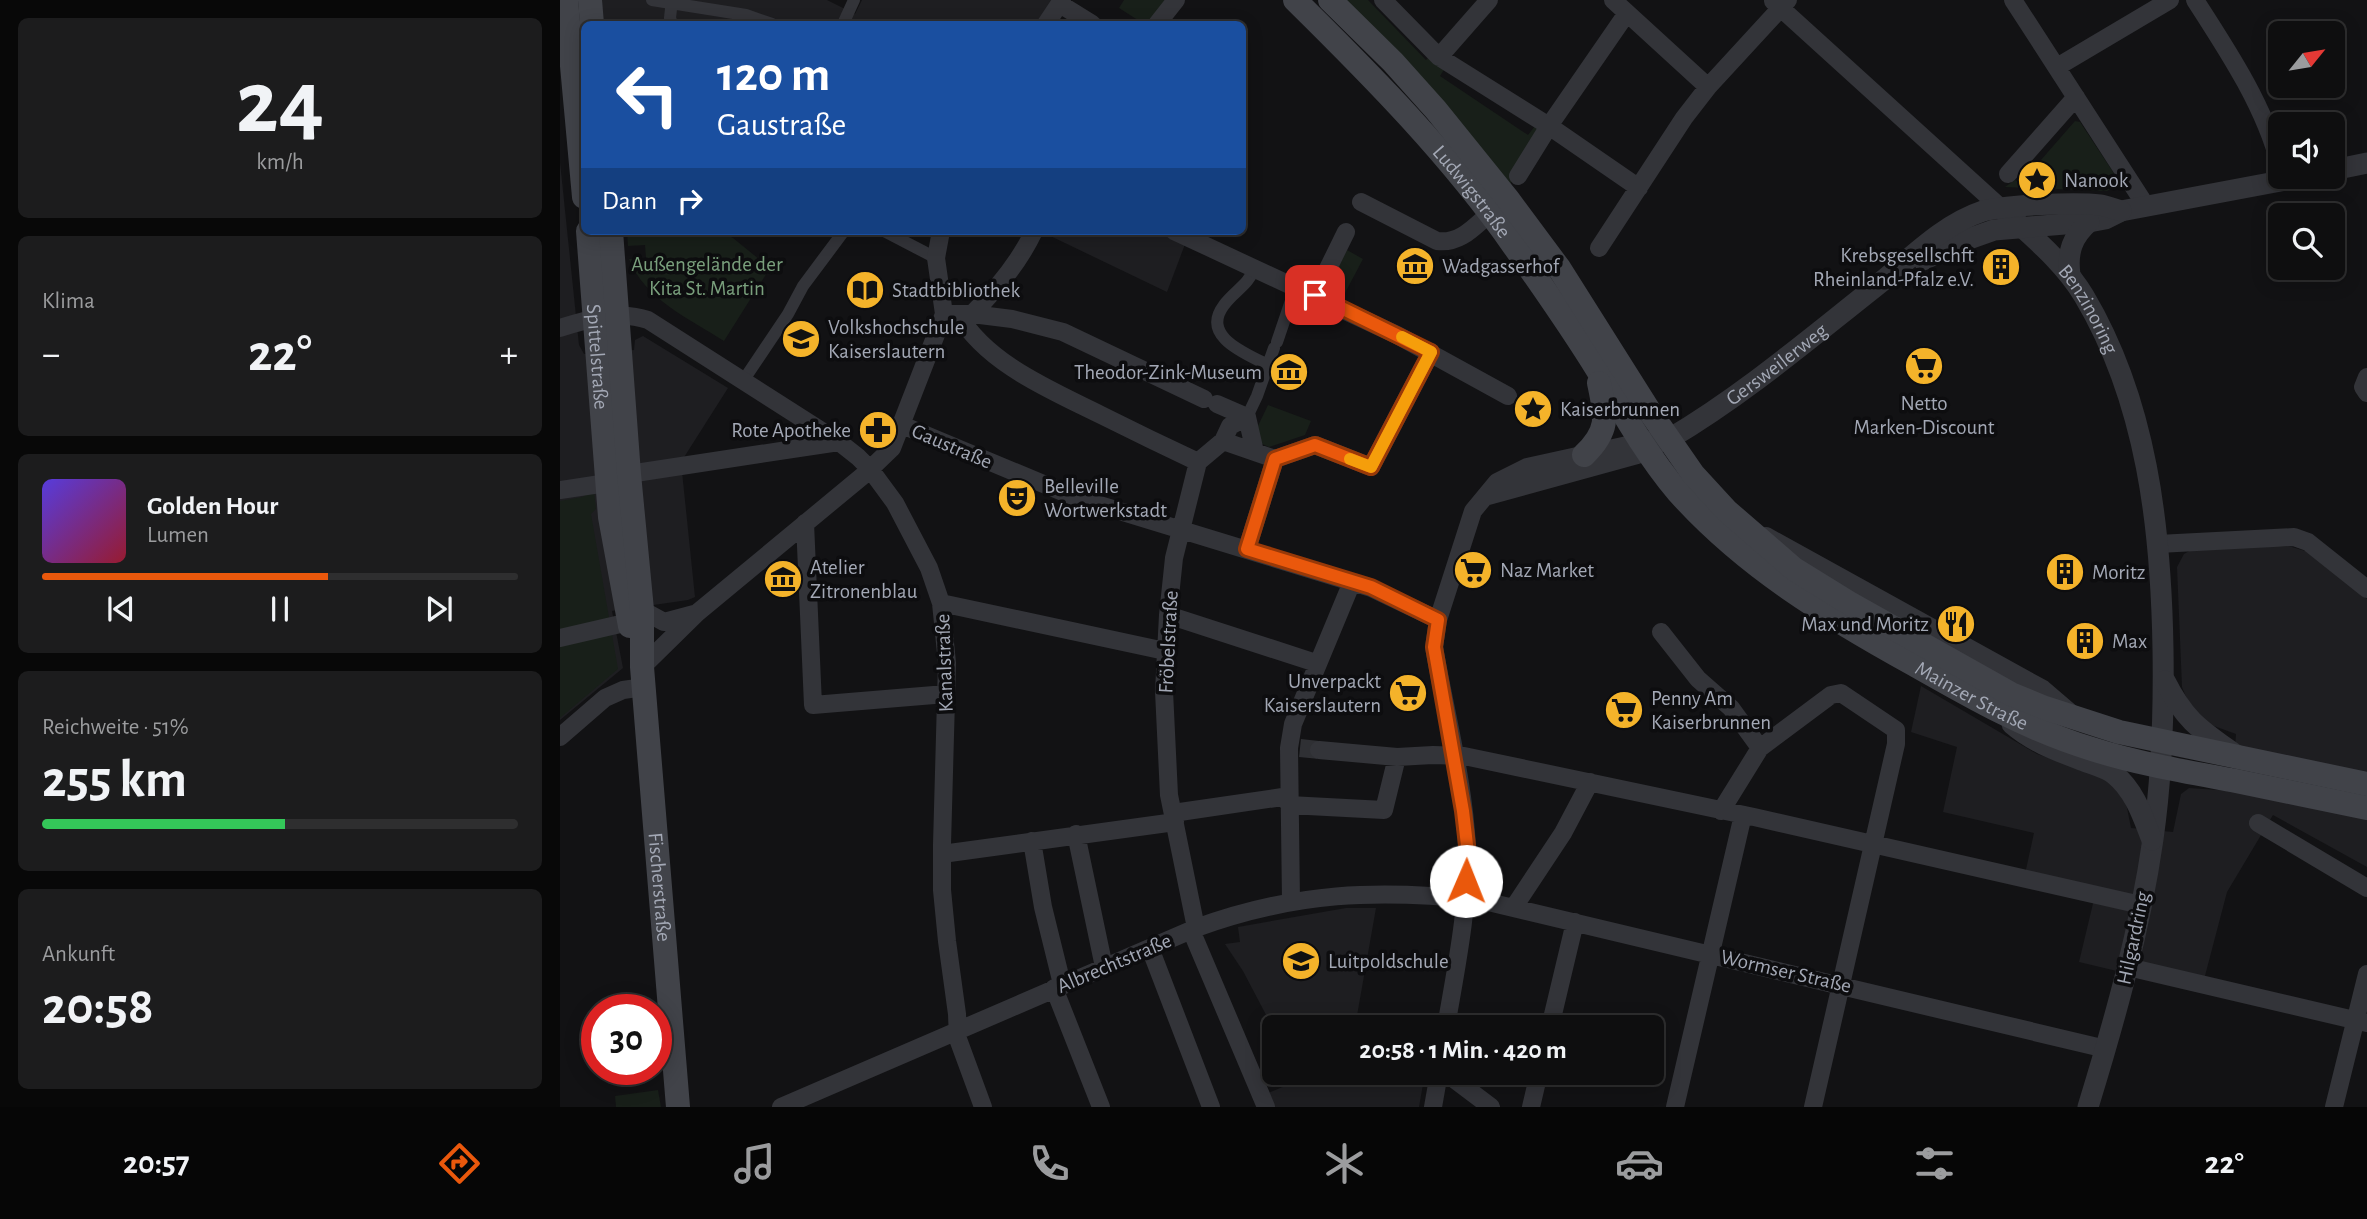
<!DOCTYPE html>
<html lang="de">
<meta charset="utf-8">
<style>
:root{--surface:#0e0e0f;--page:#1c1c1d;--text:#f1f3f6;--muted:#9b9c9e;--line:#2e2e2f;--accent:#ea580c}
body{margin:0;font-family:"Alegreya Sans",sans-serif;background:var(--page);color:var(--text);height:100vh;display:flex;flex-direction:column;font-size:26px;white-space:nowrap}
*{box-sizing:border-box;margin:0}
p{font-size:23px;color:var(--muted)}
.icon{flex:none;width:38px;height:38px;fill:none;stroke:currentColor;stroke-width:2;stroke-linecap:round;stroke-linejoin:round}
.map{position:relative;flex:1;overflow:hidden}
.panel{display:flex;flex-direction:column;gap:18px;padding:18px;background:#080808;width:560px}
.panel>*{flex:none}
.top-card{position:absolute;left:21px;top:21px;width:665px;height:214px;border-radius:10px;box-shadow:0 4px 18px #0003,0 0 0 2px var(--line);background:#1a4fa0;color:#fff;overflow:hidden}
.needle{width:46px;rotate:60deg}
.tools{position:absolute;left:1708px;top:21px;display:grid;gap:14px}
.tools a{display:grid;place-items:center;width:77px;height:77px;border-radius:10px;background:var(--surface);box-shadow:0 4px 18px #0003,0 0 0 2px var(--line);font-size:35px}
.speed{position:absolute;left:21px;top:994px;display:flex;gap:14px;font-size:35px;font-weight:700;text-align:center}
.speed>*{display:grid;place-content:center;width:91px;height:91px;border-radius:50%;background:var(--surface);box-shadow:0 4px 18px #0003,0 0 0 2px var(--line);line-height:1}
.speed .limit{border:10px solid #d22;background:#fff;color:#111}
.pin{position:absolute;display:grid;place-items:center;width:60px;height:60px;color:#fff;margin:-30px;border-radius:14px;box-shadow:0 4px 10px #0006}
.me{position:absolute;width:77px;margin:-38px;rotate:1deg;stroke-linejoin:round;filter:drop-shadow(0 0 5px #0008)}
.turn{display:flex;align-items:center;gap:24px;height:147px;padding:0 21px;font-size:32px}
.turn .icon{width:91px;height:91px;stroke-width:2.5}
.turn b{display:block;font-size:49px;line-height:60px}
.then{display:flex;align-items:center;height:66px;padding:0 21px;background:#0003;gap:14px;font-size:26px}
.big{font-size:52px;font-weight:700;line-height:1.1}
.panel .tile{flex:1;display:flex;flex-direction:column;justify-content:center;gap:10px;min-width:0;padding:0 24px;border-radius:10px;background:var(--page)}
.panel .dial{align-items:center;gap:0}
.dial b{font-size:91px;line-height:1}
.song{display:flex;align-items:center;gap:21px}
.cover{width:84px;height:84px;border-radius:10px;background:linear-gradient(135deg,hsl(250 70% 55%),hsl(350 70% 35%))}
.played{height:7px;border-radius:4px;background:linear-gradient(90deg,var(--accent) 60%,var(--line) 60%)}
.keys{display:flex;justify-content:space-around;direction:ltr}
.heat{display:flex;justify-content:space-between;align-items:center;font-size:38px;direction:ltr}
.charge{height:10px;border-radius:5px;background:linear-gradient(90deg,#34c759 51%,var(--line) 0)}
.trip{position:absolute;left:702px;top:1015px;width:402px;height:70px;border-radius:10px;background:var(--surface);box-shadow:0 4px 18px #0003,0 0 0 2px var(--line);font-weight:700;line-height:70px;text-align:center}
.tabs{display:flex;height:112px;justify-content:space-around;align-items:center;background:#060606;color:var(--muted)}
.tabs .icon{width:49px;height:49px}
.tabs .on{color:var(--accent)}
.tabs b{font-size:32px;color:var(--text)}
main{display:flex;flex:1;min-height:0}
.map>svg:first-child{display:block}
.built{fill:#1e1e21}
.green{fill:#181f19}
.water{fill:#283138}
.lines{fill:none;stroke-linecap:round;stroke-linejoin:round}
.minor-tunnel{stroke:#2f3034;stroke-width:18;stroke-dasharray:18 9;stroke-linecap:butt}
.pedestrian{stroke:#333439;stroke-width:12}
.minor{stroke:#333439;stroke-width:18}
.tertiary{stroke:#333439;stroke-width:21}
.secondary{stroke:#414349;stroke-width:24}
.route-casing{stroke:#983908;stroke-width:18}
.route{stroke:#ea580c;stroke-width:12}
.slow{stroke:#f59e0b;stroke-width:12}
.labels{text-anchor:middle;stroke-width:7;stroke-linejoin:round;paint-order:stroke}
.poi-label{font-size:21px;fill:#a3a8b5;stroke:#0d0d0f;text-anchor:start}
.street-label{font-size:21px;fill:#a3a8b5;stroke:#0d0d0f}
.park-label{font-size:21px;fill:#7aa07d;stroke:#0d0d0f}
</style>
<main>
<section class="panel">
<div class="tile dial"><b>24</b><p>km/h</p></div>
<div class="tile"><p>Klima</p>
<div class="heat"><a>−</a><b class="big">22°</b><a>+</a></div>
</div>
<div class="tile">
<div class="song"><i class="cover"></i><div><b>Golden Hour</b><p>Lumen</p></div></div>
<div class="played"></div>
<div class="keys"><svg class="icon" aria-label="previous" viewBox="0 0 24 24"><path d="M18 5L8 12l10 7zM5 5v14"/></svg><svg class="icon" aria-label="pause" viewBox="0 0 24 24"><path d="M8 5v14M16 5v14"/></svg><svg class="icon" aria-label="next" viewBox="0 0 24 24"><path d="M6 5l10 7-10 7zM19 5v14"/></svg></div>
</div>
<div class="tile"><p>Reichweite · 51%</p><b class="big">255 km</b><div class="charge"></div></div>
<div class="tile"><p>Ankunft</p><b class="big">20:58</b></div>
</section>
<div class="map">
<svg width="1807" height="1107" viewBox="0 0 1807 1107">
<rect width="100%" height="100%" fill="#121214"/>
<!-- built -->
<path class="built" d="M0 0H267L295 14 302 0H492L479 24H24V46L0 48Z
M0 162 19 345 24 354 74 350 75 340 83 336 168 388 121 462 135 597 128 600 52 611 63 668 0 720Z
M480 231H630L607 292Z
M1712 546 1732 547 1749 552 1807 599V867L1713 815 1667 892 1641 991 1519 962 1536 891 1465 874 1474 833 1383 812 1397 747 1351 732 1361 686 1477 754 1541 776 1549 781 1566 803 1571 828 1613 832 1621 794 1629 788 1672 791 1676 734 1654 726 1644 720 1627 699 1622 687 1617 567 1624 554 1631 550Z
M786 908H816L795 1027H714V1030L683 971 665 944 680 942 678 927Z
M733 1073H865L859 1107H712L706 1094 737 1081Z"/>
<!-- green -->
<path class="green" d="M564 0H608L590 24H584L559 8Z
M782 0H808L866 60 870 56 885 68 880 76 968 135 975 126 984 131 951 179V184Z
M1515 121 1520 122 1557 178 1558 184 1547 191 1445 187 1455 180 1461 183Z
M67 231H160L173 238 210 268 164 341C130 319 84 299 69 259L86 258 85 245 68 246Z
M787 250 803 259 785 293 769 284Z
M708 405 751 421 745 435 709 447 700 443 696 430Z
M34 491 36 509 31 514 58 669 0 718V501L22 497Z
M98 1090 101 1107H56L55 1096Z"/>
<!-- water -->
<path class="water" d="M960 409a13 13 0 1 1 26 0a13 13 0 1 1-26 0Z"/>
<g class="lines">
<!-- minor-tunnel -->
<path class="minor-tunnel" d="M740 748 759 750"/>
<!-- pedestrian -->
<path class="pedestrian" d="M92 0 186 15 212 24
M112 0 110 18 112 24
M283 24 294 0
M324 231 376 258
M695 267C689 285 674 291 664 305 640 337 687 354 708 365
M717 342 736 286
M183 381 228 314 243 286 284 231
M687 417 697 396 714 348"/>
<!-- minor -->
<path class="minor" d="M823 0 879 57 989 126 1079 188
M1053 0 1148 87
M1453 0 1586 206
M1635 0C1668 51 1705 107 1720 166
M1213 1 1441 208
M500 4 532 24
M486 24 502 0
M597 24 616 0
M879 57 929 0
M1497 67 1610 0
M1448 174 1516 97
M958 176 989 126 1067 13
M801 202 877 241C900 244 914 227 930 213
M614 231 837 335 948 396
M1039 248 1124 118 1148 87 1228 0
M755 295 786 232
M387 314H412L452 319 503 332 644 399
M398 314C427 364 491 390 541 415 573 431 606 447 638 462
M412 314C437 289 459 263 474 231
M0 328C28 319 60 310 88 320L279 442 298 457 310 469 335 503 369 568 381 603 387 663 382 845V890L387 941 397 1014 398 1039 423 1107
M1807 377 1803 387 1807 393
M657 404 687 417
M687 417 695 452
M342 425 517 498 811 588 878 620
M663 441 715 459
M69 474 279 442
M0 490 47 483
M928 496 1077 455 1096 446
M245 523 253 705 386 694
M1206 536 1483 689 1511 713
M1598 544 1734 537 1748 542 1807 589
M687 549 715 459 755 445 811 467 871 352
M381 603 605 651
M82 610 104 622 134 614
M608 615 756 663
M1101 632 1138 679 1171 708 1200 748
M0 638 69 622
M82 667 137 613 305 474 332 448 384 314 376 258 381 231
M0 737 45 698 63 690 84 687
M759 750 837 757 873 755 904 756 1194 817 1581 905
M729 805 824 810 837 757
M1161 811 1200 748 1271 695 1281 693 1336 730V744L1253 1107
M613 813 729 796
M1698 823 1807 888
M516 834 544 967
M472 841 483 907 502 984
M382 854 615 822
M731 901 729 748 733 724 792 582
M954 907 1003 833 1030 782
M636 928 609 795 604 691 608 615 614 558 638 462 663 441 670 426 687 417
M631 930 706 1107
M590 948 651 1107
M1568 967 1807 1023
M494 988 541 1107
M886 1027C896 968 909 907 907 847 904 783 885 710 874 647L878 620 913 511 937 482 967 467 1090 440
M990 1027 1015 922
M886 1073 931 1107
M221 1107 636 928C735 892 817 889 920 900L1546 1049
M873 1107 879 1073
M971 1107 979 1073
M1115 1107 1183 815
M1774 1107 1807 974"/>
<!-- tertiary -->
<g class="tertiary">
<path d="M1773 170 1807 163"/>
<path id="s1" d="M1441 208C1470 235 1503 261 1524 296 1587 402 1601 528 1603 649 1604 713 1602 776 1593 839 1580 930 1555 1019 1528 1107"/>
<path d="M1363 260 1403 241 1434 230 1529 222 1545 219 1561 211 1742 177"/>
<path d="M1510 275C1507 252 1512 237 1529 222"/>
<path id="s2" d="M1109 439C1182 396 1248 340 1315 287 1348 261 1381 225 1423 211 1445 205 1517 202 1540 205 1547 206 1554 209 1561 211"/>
<path d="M1605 681C1625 721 1641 730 1676 755"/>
<path d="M1452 724C1474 743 1498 751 1524 761 1534 765 1546 768 1554 774 1575 791 1583 817 1592 840"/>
</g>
<!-- secondary -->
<g class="secondary">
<path d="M6 0 24 197"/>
<path d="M30 0 32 24"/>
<path id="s3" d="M735 0C814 78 891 156 954 246 983 287 1011 327 1037 369 1062 411 1086 454 1118 492 1185 567 1268 617 1355 665 1413 698 1469 730 1532 749 1579 764 1628 772 1676 781 1720 790 1763 799 1807 808"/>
<path d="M770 0 833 62 876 110 947 198 999 268 1088 409 1133 474 1167 511 1234 569 1289 603 1451 694 1485 708 1559 732 1807 784"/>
<path id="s4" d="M28 231 50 517 70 626"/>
<path id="s5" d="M51 231 69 474 82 610V667L118 1107"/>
<path d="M1024 455C1050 430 1046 416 1039 383"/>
</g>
</g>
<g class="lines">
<!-- route casing -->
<g class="route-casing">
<path id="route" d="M755 295 871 352 811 467 755 445 715 459 687 549 811 587 878 620 874 647 903 811 907 845 906 881"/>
</g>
<!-- route -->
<use href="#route" class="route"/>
<!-- slow -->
<path class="slow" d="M790 459 811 467 871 352 842 337"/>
</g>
<!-- icons -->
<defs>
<g id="sight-disc" transform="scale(2.0125)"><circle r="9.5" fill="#f4b32a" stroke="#0d0d0f"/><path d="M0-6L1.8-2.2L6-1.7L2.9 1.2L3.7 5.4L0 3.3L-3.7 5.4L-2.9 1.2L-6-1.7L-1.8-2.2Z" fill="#111"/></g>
<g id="museum-disc" transform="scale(2.0125)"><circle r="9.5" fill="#f4b32a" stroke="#0d0d0f"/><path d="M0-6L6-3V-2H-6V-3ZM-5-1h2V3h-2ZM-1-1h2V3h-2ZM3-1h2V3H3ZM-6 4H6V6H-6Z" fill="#111"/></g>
<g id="building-disc" transform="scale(2.0125)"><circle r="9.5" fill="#f4b32a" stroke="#0d0d0f"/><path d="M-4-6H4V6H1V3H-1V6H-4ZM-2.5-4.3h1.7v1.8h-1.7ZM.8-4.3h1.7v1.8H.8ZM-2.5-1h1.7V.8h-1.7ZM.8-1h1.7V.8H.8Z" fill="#111"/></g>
<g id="library-disc" transform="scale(2.0125)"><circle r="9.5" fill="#f4b32a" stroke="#0d0d0f"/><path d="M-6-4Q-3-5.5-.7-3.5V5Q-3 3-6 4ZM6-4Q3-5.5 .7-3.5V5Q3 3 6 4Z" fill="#111"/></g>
<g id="university-disc" transform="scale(2.0125)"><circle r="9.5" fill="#f4b32a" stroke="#0d0d0f"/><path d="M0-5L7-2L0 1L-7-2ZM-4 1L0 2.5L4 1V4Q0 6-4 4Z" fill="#111"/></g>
<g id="supermarket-disc" transform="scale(2.0125)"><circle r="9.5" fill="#f4b32a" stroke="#0d0d0f"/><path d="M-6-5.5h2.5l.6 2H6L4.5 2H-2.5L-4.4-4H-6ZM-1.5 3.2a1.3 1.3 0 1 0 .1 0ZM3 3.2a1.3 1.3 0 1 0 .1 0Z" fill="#111"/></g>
<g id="pharmacy-disc" transform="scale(2.0125)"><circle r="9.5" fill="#f4b32a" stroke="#0d0d0f"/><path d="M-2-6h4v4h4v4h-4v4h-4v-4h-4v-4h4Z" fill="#111"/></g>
<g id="theatre-disc" transform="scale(2.0125)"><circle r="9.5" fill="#f4b32a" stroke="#0d0d0f"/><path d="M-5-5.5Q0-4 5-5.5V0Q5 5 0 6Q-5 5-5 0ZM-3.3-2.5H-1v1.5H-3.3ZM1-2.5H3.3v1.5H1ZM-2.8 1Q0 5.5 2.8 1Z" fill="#111"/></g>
<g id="restaurant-disc" transform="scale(2.0125)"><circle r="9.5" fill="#f4b32a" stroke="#0d0d0f"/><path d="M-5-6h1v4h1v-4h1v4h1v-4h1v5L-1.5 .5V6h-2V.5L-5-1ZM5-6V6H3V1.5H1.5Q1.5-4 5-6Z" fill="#111"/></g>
<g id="school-disc" transform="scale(2.0125)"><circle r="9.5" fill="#f4b32a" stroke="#0d0d0f"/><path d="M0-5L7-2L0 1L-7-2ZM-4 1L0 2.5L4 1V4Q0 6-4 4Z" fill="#111"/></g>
</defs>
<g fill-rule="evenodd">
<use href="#sight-disc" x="1477" y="180"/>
<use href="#museum-disc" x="855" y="266"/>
<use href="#building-disc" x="1441" y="267"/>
<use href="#library-disc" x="305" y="290"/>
<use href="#university-disc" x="241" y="339"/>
<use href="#supermarket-disc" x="1364" y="366"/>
<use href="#museum-disc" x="729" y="372"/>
<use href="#sight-disc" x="973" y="409"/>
<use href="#pharmacy-disc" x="318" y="430"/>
<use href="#theatre-disc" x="457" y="498"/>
<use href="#supermarket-disc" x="913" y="570"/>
<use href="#building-disc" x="1505" y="572"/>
<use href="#museum-disc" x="223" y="579"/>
<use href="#restaurant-disc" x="1396" y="624"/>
<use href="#building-disc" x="1525" y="641"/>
<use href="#supermarket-disc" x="848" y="693"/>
<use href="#supermarket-disc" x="1064" y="710"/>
<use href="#school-disc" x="741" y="961"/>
</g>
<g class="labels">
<!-- poi labels -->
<g class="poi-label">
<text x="1504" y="187">Nanook</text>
<text x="1414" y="262" text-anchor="end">Krebsgesellschft<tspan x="1414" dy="24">Rheinland-Pfalz e.V.</tspan></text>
<text x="882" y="273">Wadgasserhof</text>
<text x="332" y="297">Stadtbibliothek</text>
<text x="268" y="334">Volkshochschule<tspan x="268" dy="24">Kaiserslautern</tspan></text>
<text x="702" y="379" text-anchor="end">Theodor-Zink-Museum</text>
<text x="1364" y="410" text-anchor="middle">Netto<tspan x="1364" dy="24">Marken-Discount</tspan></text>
<text x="1000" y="416">Kaiserbrunnen</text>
<text x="291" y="437" text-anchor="end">Rote Apotheke</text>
<text x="484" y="493">Belleville<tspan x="484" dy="24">Wortwerkstadt</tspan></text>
<text x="250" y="574">Atelier<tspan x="250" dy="24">Zitronenblau</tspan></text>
<text x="940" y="577">Naz Market</text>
<text x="1532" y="579">Moritz</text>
<text x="1369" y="631" text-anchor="end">Max und Moritz</text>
<text x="1552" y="648">Max</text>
<text x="821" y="688" text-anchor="end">Unverpackt<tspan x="821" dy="24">Kaiserslautern</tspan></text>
<text x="1091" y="705">Penny Am<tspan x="1091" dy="24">Kaiserbrunnen</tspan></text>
<text x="768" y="968">Luitpoldschule</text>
</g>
<!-- street labels -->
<g class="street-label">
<text dy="7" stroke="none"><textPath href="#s3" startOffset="261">Ludwigstraße</textPath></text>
<text dy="7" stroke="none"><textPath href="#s1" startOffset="135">Benzinoring</textPath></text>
<text dy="7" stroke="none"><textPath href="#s4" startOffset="126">Spittelstraße</textPath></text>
<text dy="7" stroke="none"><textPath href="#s2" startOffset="131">Gersweilerweg</textPath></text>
<text transform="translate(392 446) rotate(23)" y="7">Gaustraße</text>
<text transform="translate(608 642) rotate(-87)" y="7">Fröbelstraße</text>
<text transform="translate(384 663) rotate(-92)" y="7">Kanalstraße</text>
<text dy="7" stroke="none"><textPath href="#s3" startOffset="985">Mainzer Straße</textPath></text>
<text dy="7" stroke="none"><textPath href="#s5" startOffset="658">Fischerstraße</textPath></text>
<text transform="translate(1573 938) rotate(-78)" y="7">Hilgardring</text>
<text transform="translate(554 963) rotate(-23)" y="7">Albrechtstraße</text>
<text transform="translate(1226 971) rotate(13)" y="7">Wormser Straße</text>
</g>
<!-- park labels -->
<g class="park-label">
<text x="147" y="271">Außengelände der<tspan x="147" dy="24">Kita St. Martin</tspan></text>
</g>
</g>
</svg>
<div class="tools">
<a><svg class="needle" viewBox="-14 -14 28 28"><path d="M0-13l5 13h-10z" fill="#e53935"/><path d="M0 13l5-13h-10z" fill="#9b9c9e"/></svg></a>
<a><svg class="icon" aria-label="sound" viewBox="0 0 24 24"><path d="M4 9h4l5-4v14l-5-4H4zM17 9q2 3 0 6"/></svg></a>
<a><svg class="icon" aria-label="search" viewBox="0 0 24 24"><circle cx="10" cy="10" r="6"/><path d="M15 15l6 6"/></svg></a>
</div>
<div class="speed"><div class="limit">30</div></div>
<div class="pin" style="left:755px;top:295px;background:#d93025"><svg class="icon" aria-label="arrive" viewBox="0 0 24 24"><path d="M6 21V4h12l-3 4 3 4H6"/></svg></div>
<svg class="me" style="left:906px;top:881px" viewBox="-20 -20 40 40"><circle r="19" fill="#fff"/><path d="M0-13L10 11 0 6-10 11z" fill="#ea580c"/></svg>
<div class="trip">20:58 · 1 Min. · 420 m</div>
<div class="top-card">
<div class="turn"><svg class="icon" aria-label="left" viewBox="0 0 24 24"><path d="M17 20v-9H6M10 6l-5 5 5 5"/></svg><div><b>120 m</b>Gaustraße</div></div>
<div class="then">Dann<svg class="icon" aria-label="right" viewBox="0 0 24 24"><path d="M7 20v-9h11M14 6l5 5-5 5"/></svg></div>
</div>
</div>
</main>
<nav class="tabs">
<b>20:57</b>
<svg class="icon on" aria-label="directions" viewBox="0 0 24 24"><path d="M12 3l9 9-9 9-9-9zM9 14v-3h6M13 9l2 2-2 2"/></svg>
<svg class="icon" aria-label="music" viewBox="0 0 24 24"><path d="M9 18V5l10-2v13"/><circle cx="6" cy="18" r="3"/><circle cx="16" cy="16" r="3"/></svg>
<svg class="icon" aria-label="phone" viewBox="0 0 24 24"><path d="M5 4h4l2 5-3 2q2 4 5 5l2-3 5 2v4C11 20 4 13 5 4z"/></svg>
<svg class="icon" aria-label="climate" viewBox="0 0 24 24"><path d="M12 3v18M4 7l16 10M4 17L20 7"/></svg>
<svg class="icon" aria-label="car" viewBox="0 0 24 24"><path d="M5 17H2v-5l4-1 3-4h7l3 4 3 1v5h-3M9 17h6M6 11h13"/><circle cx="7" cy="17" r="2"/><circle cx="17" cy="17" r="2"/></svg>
<svg class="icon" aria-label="filters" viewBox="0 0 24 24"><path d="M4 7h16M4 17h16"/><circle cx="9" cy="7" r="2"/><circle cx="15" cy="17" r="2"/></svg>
<b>22°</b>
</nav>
